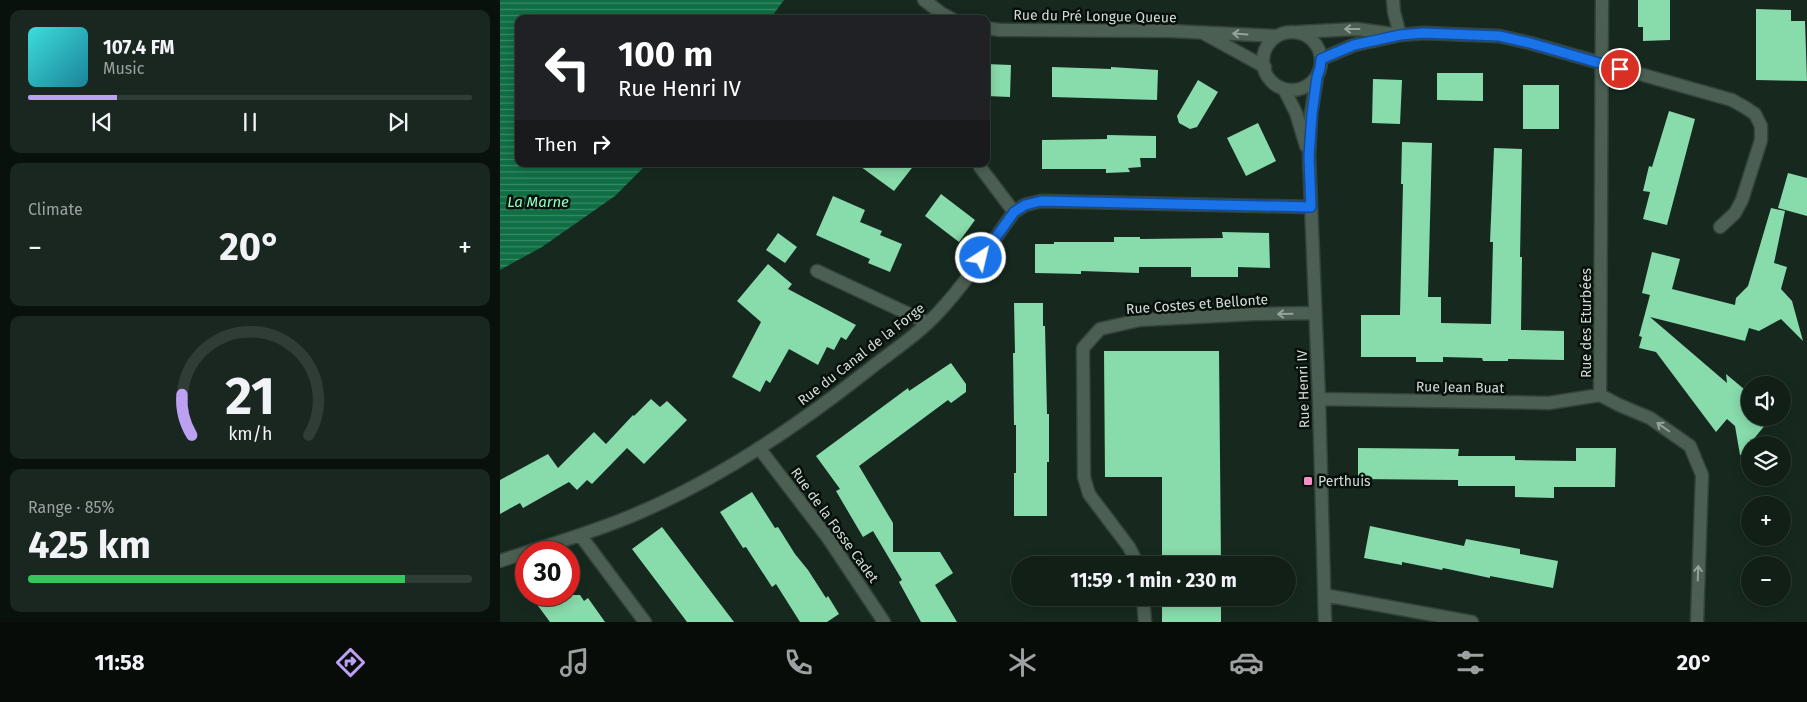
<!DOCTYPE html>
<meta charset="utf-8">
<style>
:root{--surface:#111f17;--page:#1a2720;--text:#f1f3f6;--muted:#9ca2a1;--line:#303d36;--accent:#bca0f2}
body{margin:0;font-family:"Fira Sans",sans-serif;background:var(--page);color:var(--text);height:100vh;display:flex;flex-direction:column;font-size:19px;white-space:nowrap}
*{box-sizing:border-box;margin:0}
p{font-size:16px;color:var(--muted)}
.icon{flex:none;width:28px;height:28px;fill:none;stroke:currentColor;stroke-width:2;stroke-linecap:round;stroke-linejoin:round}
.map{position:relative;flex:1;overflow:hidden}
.sheet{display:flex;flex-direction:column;gap:10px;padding:10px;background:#09110d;width:500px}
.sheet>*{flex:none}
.hud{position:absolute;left:15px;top:15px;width:475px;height:152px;border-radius:10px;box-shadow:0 2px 12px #0003,0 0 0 1px var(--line);background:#202124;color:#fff;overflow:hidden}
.controls{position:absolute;left:1241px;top:376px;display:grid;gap:10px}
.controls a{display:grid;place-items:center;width:50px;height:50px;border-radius:50%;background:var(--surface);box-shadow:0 2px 12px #0003,0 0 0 1px var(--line);font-size:25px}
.speed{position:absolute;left:15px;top:541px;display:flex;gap:10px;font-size:25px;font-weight:700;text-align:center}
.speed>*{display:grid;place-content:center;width:65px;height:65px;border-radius:50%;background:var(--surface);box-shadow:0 2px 12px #0003,0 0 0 1px var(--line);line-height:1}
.speed .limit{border:8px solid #d22;background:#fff;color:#111}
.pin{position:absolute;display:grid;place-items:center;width:42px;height:42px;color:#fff;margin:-21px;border:2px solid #fff;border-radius:50%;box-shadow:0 1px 5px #0007}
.me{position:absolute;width:55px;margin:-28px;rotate:35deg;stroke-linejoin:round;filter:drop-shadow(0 0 4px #0008)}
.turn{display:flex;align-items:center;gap:18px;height:105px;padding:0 20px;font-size:22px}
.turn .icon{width:65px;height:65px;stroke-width:2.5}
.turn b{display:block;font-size:35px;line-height:42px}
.then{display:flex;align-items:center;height:48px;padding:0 20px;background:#0003;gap:10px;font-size:19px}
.big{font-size:38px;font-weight:700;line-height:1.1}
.sheet .tile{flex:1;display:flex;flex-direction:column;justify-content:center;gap:8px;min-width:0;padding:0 18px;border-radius:10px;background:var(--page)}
.sheet .dial{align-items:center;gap:0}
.dial svg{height:130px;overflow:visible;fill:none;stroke:var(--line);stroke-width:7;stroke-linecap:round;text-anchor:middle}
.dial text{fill:var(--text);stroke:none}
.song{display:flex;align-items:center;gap:15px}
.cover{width:60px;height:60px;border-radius:8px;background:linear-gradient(135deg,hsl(180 70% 55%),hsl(190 70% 35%))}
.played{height:5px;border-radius:2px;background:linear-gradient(90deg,var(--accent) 20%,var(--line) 20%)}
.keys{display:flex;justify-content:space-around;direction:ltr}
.heat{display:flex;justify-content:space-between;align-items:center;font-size:28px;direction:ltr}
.charge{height:8px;border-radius:4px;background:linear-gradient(90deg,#34c759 85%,var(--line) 0)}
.trip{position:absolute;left:511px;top:556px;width:285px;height:50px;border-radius:25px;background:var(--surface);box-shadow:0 2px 12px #0003,0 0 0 1px var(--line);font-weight:700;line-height:50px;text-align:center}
.tab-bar{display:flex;height:80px;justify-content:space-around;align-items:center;background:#070c09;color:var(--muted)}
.tab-bar .icon{width:35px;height:35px}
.tab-bar .current{color:var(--accent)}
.tab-bar b{font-size:22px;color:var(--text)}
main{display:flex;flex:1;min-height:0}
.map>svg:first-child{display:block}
.water{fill:url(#water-rules)}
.building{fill:#88dbab}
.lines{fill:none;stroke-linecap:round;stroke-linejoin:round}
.minor-casing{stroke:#344339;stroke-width:15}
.minor{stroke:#4b5f53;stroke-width:12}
.oneway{stroke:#95a49b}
.route-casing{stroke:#114b97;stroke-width:12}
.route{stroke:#1a73e8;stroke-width:9}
.poi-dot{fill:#fa8fc7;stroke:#08100b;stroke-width:2}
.labels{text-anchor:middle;stroke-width:5;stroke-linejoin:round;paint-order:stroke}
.street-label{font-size:14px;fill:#d2ddd6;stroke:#08100b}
.poi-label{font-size:14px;fill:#d2ddd6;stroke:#08100b;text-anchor:start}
.water-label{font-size:15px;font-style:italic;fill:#8dfec0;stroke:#08100b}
</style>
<main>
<section class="sheet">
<div class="tile">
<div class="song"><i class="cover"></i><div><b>107.4 FM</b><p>Music</p></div></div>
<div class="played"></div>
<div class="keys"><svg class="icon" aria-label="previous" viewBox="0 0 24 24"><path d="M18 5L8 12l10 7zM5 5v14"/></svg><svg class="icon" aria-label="pause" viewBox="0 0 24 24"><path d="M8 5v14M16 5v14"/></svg><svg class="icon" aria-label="next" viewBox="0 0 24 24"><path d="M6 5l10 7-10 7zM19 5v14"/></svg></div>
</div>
<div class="tile"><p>Climate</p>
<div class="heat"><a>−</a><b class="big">20°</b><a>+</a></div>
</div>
<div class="tile dial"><svg viewBox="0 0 100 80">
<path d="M14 69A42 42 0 1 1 86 69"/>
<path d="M14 69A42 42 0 0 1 8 44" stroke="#bca0f2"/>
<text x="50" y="56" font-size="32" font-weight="700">21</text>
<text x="50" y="72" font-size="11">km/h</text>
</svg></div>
<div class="tile"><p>Range · 85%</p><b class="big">425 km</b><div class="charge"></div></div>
</section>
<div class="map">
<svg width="1307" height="622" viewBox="0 0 1307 622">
<defs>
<pattern id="water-rules" width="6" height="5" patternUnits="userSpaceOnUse" patternTransform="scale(1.25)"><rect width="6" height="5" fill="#0f6e44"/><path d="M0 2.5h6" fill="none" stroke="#3c8967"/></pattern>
</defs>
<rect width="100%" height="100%" fill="#17291f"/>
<!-- water -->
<path class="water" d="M0 0H284L270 19H19V164H147L115 196 42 247 0 270Z"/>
<!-- building -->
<path class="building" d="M1138 0H1170V40L1143 41V27H1138Z
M1256 9 1291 10V21H1305L1307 81 1256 80Z
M486 64 511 65 510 97 486 96Z
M552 67 611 69V67L658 70 657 100 552 97Z
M937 73H983V101L937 100Z
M873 79 902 80 900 124 872 123Z
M698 80 718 92 697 127 690 129 679 123 677 116Z
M1023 85H1059V129H1023Z
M1169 111 1195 119 1167 225 1143 219 1150 192 1143 191 1149 166 1152 167Z
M758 123 776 161 746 176 727 138Z
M607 135 656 136V158H640L641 167 628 168 630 172 606 173V169H542V140L607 139Z
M902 142 932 143 928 297H941V323L991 324 993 242H990L994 148 1022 149 1020 257H1022L1021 330 1064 331V360L1008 359V361H983L982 358 943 357V362H916V357H861V315H900L903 184H901Z
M357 164H415L394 191Z
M1288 173 1307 178V216L1278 208Z
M441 194 475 220 459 242 425 216Z
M333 196 365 210 360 222 382 231 380 235 402 244 390 272 368 263 370 259 316 235Z
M1271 208 1285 211 1274 263 1287 267 1281 289 1292 301 1303 341 1281 319 1259 331 1249 328 1245 341 1150 317 1227 383 1226 374 1250 394V418H1271L1252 441 1250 439V454L1240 455 1235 426 1227 419 1216 432 1156 352 1139 348 1142 337 1139 336 1150 295 1142 293 1152 252 1180 259 1172 289 1235 305 1236 298 1248 286Z
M722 232 769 233 770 268 738 267V277H691V267H639V273L581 271V274L535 273V244H554V242H614V237H640V239L723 238Z
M278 233 297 247 285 263 266 250Z
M268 264 292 284 288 289 356 325 346 340 341 337 334 350 327 347 318 365 289 349 270 383 266 380 260 392 232 377 261 322 237 301Z
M514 303H543V326H545L547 414H549V462H547V516H514V473H516V425H514L513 353H515Z
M604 351H719L721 565H662V477H605Z
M451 363 466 384V392L451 403 448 400 359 466 393 523V552H440L453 573 435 585 457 622H421L399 582 402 580 373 531 363 537 336 491 340 489 316 456 408 388 409 391Z
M151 399 160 407 167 401 187 420 144 464 127 448 92 484 87 480 77 490 69 482 23 508 20 503 0 514V480L48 454 58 468 94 432 106 444 133 415 134 416Z
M858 448 959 449 958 456H1015V460L1076 461V448H1116L1115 487H1054V498L1015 497V486H958V480L858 479Z
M252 492 275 528 278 527 295 554 308 570 326 598 328 596 339 614 327 622H300L276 584 272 587 246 547 243 548 220 512Z
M870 526 964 546 966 539 1020 549V554L1058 561 1053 588 990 576V578L943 568 942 570 902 562V565L864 558Z
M162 527 199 576 234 622H187L163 590 132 549Z
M578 560H608V565H578Z
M30 595H80L84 601 88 598 105 622H50Z
M579 598H609V600H579Z
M662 598H721V622H662Z"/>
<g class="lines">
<!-- minor casing -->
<g class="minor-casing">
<path id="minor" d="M424 0 441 13 452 19
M893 0 894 12 900 35
M486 28 500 30 670 31 777 36
M798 32 857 29 893 34
M763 61a29 29 0 1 1 58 0a29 29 0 1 1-58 0Z
M703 33 765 67
M821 59 854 45 900 35 923 33 999 36 1030 43 1232 100 1246 108 1255 114 1261 126V140L1242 200 1235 213 1220 227
M817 77 811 114 809 156 819 399 825 622
M784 89 796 113 806 146
M480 167 514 212
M317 271 428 323
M1100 395 1102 0
M1100 395 1119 405 1150 418 1190 446 1202 475 1197 622
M819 399 1049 403 1100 395
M259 448 328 538 384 622
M80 535 145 622
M0 561C45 546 92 533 136 514 219 479 296 427 367 371 387 355 410 340 429 322 462 290 487 249 514 212L525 205 541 201 811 207
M638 565 629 547 589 494 584 477 583 348 600 329 640 320 755 314 815 313
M824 595 972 622
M643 598 645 622"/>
</g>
<!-- minor -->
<use href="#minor" class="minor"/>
</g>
<!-- one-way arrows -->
<defs><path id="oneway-shaft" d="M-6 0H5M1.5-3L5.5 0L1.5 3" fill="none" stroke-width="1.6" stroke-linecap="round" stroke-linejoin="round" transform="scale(1.25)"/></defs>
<g class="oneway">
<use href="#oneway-shaft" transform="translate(852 29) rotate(-180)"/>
<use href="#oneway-shaft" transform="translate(740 34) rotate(-176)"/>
<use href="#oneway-shaft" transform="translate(785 314) rotate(179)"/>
<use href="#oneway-shaft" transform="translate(1163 427) rotate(-145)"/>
<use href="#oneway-shaft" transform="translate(1198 573) rotate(-88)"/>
</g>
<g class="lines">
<!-- route casing -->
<g class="route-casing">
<path id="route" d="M481 258 514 212 525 205 541 201 811 207 809 156 812 114 817 77 820 68 821 59 854 45 900 35 923 33 999 36 1030 43 1120 69"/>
</g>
<!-- route -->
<use href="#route" class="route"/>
</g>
<!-- markers -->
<rect class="poi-dot" x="803" y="476" width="10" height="10" rx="2.5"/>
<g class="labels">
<!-- street labels -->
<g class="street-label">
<text transform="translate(595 16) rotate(1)" y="5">Rue du Pré Longue Queue</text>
<text transform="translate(697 304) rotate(-4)" y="5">Rue Costes et Bellonte</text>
<text transform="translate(1086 323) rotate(-90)" y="5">Rue des Eturbées</text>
<text transform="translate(361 354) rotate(-38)" y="5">Rue du Canal de la Forge</text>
<text transform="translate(960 387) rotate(1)" y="5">Rue Jean Buat</text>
<text transform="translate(803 389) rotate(-92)" y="5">Rue Henri IV</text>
<text transform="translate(335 525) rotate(54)" y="5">Rue de la Fosse Cadet</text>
</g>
<!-- poi labels -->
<g class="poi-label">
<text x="818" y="486">Perthuis</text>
</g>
<!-- water labels -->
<g class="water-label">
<text x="38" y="207">La Marne</text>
</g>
</g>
</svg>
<div class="controls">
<a><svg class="icon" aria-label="sound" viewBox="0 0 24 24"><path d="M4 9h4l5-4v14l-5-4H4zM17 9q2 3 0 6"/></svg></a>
<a><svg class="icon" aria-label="layers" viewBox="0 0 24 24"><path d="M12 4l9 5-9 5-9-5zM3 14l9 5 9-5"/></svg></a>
<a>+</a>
<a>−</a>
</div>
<div class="speed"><div class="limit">30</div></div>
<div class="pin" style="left:1120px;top:69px;background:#d93025"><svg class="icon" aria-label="arrive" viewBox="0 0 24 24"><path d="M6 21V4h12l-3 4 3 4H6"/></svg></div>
<svg class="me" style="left:481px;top:258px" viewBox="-20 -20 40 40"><circle r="17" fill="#1a73e8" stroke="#fff" stroke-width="3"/><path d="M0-11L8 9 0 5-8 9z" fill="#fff"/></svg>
<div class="trip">11:59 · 1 min · 230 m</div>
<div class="hud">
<div class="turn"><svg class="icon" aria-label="left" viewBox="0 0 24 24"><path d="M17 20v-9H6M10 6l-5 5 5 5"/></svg><div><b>100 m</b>Rue Henri IV</div></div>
<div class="then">Then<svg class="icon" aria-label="right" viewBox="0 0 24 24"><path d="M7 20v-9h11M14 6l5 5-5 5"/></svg></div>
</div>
</div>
</main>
<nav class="tab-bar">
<b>11:58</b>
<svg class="icon current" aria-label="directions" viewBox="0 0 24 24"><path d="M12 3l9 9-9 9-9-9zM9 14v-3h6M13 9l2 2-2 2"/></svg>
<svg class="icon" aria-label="music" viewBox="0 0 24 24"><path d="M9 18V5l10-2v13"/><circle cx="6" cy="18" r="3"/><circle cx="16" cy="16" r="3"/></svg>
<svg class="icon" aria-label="phone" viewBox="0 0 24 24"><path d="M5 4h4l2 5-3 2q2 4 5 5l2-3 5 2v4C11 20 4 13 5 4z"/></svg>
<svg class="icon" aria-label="climate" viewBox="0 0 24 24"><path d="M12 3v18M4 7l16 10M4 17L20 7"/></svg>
<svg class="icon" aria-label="car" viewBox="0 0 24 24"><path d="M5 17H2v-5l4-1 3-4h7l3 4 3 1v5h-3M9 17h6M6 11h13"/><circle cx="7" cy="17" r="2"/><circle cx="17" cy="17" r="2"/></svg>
<svg class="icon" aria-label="filters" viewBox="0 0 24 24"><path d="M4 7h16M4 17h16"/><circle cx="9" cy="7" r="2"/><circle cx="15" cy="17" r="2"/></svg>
<b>20°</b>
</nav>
